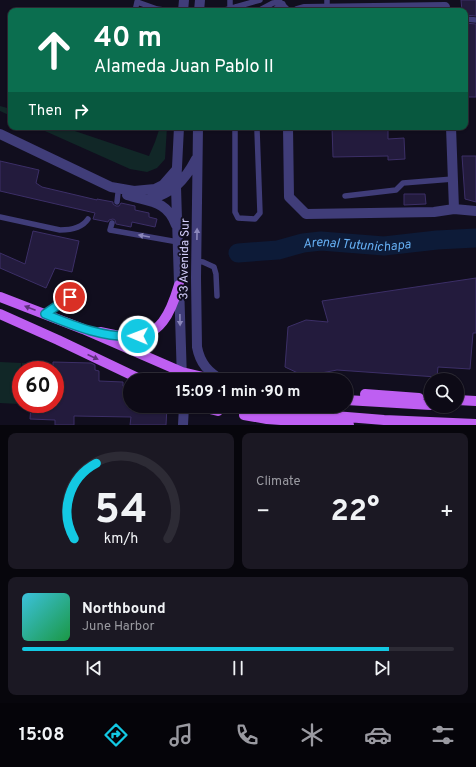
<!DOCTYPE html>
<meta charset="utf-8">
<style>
:root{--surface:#0d0a16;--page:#1b1823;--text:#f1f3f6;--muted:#9a9aa1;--line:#2d2b35;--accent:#13c9e3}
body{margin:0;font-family:Overpass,sans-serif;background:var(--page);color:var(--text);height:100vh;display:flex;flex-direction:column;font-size:15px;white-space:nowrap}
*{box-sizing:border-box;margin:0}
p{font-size:13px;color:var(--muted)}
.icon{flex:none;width:22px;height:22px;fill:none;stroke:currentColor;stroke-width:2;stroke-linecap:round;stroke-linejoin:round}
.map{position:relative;height:425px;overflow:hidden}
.details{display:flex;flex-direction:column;gap:8px;padding:8px;background:#07060c;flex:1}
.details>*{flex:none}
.top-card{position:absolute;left:8px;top:8px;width:460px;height:122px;border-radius:8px;box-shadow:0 1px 3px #0004,0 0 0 1px var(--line);background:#0b6e4f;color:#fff;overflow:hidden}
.buttons{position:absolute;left:424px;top:373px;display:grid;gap:8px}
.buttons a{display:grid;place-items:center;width:40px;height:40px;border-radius:50%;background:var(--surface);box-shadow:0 1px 3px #0004,0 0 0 1px var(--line);font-size:20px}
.speed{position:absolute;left:12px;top:361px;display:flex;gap:8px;font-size:20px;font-weight:700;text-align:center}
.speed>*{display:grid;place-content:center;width:52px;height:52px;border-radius:50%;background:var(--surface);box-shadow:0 1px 3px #0004,0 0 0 1px var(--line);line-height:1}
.speed .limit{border:6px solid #d22;background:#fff;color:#111}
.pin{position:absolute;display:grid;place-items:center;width:34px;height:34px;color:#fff;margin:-17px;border:2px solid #fff;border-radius:50%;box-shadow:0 1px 4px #0007}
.me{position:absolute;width:44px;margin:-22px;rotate:271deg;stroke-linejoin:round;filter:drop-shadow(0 0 3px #0008)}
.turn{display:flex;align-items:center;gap:14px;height:84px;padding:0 20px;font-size:18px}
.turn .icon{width:52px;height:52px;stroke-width:2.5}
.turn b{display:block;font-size:28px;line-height:34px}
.then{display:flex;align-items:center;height:38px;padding:0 20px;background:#0003;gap:8px;font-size:15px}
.big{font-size:30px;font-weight:700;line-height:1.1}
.details .card{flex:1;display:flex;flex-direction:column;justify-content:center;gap:6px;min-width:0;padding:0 14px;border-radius:8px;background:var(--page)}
.details .dial{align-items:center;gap:0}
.dial svg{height:104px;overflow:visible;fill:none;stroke:var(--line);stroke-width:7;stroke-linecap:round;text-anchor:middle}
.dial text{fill:var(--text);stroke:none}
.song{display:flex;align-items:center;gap:12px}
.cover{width:48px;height:48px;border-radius:6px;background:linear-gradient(135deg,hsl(190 70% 55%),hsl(140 70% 35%))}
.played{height:4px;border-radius:2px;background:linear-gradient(90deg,var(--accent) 85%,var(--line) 85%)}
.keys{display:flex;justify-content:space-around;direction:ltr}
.heat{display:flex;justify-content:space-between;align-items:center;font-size:22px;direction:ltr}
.details .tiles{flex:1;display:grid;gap:8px;grid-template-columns:1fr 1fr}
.card:last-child{grid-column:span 2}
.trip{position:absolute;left:123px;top:373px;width:230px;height:40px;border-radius:20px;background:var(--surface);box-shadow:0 1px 3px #0004,0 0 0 1px var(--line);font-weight:700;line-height:40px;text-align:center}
.menu{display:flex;height:64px;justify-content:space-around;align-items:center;background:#050409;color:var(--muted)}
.menu .icon{width:28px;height:28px}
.menu .selected{color:var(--accent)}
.menu b{font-size:18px;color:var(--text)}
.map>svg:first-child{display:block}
.green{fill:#112727}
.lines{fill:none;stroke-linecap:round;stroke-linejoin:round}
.river{stroke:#0d1b38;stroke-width:19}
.building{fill:#231b3d;stroke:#3c2f67}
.service{stroke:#403d79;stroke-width:5.5}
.minor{stroke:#403d79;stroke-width:10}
.tertiary{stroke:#403d79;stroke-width:10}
.primary{stroke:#be5ff2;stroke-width:10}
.oneway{fill:#8a86ba}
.oneway2{fill:#5f327d}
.route-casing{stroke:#0c8394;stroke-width:10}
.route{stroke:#13c9e3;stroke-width:7}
.labels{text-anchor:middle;stroke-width:4;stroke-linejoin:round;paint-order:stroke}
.street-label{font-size:12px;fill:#d4cefb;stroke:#110e1e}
.water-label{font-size:13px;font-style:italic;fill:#65aef2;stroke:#110e1e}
</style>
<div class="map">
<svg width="476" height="425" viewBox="0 0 476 425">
<rect width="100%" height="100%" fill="#110e1e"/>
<!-- green -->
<path class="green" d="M0 106 11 109V116L0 111Z
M36 127H63L149 156 155 142 160 127H167L165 159 157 168 147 172 130 169Z
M0 362 21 363 19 404 0 403Z
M22 363 46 364V370H22Z"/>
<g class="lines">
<!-- river -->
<path class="river" id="s1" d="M238 253 278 250 303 243 321 241 384 246 437 240 476 238"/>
</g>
<!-- building -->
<path class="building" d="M461 0H476V16L465 15V11H462Z
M465 23 476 24V97H465Z
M332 127H388V139L404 138 405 159 388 160V156L333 157Z
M462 156H476V202L465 199Z
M0 161 39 170 36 183 42 187 97 200V199L113 202V204L116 206H119L121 203 135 206V210L149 213V217L157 219 155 227 132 222 131 227 116 224 115 220 113 219 109 220 108 222 93 219 95 213 0 191Z
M404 194H425L426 204 404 205Z
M33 231 79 241 72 272 55 268 46 288 0 268V253L25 264Z
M476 278V333H473L470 369 438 367 437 377 337 370 316 374H300L285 367 288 327 306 320 328 322 322 301Z
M53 362 91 363 95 365V370L99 371V381L123 382V386H125V388H128V391H130V406L167 407 166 425H130L131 417 74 416V425H55V420L30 419 31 405 50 406V404H55V370H53Z"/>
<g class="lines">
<!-- service -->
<path class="service" d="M327 0V9
M236 7 243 11
M230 9V0
M135 11 137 2 157 9 171 11
M203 11 225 10 260 0
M258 11 273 3 280 2 289 11
M272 11 283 4
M465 19 476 20
M235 127V212L238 218 255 219 260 213 257 130 259 127
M345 196 396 190 403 183 453 179
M117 202 118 193
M0 217 60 230C71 230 82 228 88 219
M112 223 110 230 178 242
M196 261 203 262 214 267 216 274 217 296
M45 314 70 297"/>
<!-- minor -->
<path class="minor" d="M297 11 304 9 445 7
M288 127 289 197 306 214 434 212 454 209 451 127
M454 209 476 211"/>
<!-- tertiary -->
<path class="tertiary" d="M183 11 184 0
M199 11 200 0
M179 127 176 187 182 380
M198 127 196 278 197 347C200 363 208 372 222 380
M0 134 111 187 134 191 155 189 163 185 177 169
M127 195C149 202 167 200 176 225
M148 200C173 192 184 182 196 159
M183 425 184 406"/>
<!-- primary -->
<path class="primary" d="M0 297 83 329 182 372 216 380
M0 314 58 340 142 380
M100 332C109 334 118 336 128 337 161 338 171 312 179 285
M365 394 419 398
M346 400 431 405
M457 400 476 401
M197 406 218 411
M212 406 384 420 476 424
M244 415 267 419 349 425"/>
</g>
<!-- one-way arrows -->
<defs><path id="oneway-solid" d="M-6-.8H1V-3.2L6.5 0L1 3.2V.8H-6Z"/></defs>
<g class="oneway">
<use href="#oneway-solid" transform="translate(197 234) rotate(-89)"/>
<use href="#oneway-solid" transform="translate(144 236) rotate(-170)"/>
<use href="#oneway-solid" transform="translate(180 320) rotate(89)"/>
</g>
<g class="oneway2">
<use href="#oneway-solid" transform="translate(30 308) rotate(-159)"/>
<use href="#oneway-solid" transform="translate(93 357) rotate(25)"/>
</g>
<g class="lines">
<!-- route casing -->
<g class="route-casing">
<path id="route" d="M70 297 45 314C74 326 106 339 138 336"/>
</g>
<!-- route -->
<use href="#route" class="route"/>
</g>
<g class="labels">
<!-- street labels -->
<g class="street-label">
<text transform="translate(184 259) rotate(-89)" y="4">33 Avenida Sur</text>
</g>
<!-- water labels -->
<g class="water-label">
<text dy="5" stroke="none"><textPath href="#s1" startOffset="120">Arenal Tutunichapa</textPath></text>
</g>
</g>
</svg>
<div class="buttons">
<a><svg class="icon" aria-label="search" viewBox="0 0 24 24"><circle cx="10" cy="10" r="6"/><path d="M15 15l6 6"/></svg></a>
</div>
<div class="speed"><div class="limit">60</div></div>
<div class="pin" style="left:70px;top:297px;background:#d93025"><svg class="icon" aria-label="arrive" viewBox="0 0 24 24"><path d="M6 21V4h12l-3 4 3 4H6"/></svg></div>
<svg class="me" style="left:138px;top:336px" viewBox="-20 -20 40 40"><circle r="17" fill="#13c9e3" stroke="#fff" stroke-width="3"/><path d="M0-11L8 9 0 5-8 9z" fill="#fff"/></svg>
<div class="trip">15:09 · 1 min · 90 m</div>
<div class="top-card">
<div class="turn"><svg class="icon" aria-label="ahead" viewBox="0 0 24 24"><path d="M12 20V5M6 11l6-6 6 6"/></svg><div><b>40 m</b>Alameda Juan Pablo II</div></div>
<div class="then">Then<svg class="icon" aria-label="right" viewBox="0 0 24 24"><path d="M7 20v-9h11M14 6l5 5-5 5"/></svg></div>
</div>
</div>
<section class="details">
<div class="tiles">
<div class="card dial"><svg viewBox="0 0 100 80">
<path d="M14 69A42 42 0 1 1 86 69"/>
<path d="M14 69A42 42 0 0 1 31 11" stroke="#13c9e3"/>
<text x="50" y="56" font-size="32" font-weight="700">54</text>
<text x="50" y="72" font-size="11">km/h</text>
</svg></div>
<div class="card"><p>Climate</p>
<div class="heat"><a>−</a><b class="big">22°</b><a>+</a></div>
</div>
<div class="card">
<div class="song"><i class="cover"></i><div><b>Northbound</b><p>June Harbor</p></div></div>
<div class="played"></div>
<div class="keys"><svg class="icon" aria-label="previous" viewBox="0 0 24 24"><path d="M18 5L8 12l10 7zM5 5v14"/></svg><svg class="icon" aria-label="pause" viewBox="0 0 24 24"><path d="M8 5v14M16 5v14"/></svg><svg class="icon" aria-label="next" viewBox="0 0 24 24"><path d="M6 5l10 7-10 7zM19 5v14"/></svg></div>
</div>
</div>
</section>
<nav class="menu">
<b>15:08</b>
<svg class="icon selected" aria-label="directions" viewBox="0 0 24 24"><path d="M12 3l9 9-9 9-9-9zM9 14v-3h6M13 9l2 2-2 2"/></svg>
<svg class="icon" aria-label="music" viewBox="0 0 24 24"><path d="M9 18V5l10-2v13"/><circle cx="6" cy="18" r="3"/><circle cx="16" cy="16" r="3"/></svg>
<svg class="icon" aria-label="phone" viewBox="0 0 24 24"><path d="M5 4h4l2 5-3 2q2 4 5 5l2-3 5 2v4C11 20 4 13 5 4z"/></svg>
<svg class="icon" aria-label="climate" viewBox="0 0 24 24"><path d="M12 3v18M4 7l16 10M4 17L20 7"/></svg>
<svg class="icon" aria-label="car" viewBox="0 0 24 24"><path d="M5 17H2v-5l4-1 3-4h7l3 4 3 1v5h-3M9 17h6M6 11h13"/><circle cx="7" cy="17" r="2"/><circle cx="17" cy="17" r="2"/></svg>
<svg class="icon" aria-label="filters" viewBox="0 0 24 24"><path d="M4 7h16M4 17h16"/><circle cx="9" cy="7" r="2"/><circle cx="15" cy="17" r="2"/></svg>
</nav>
